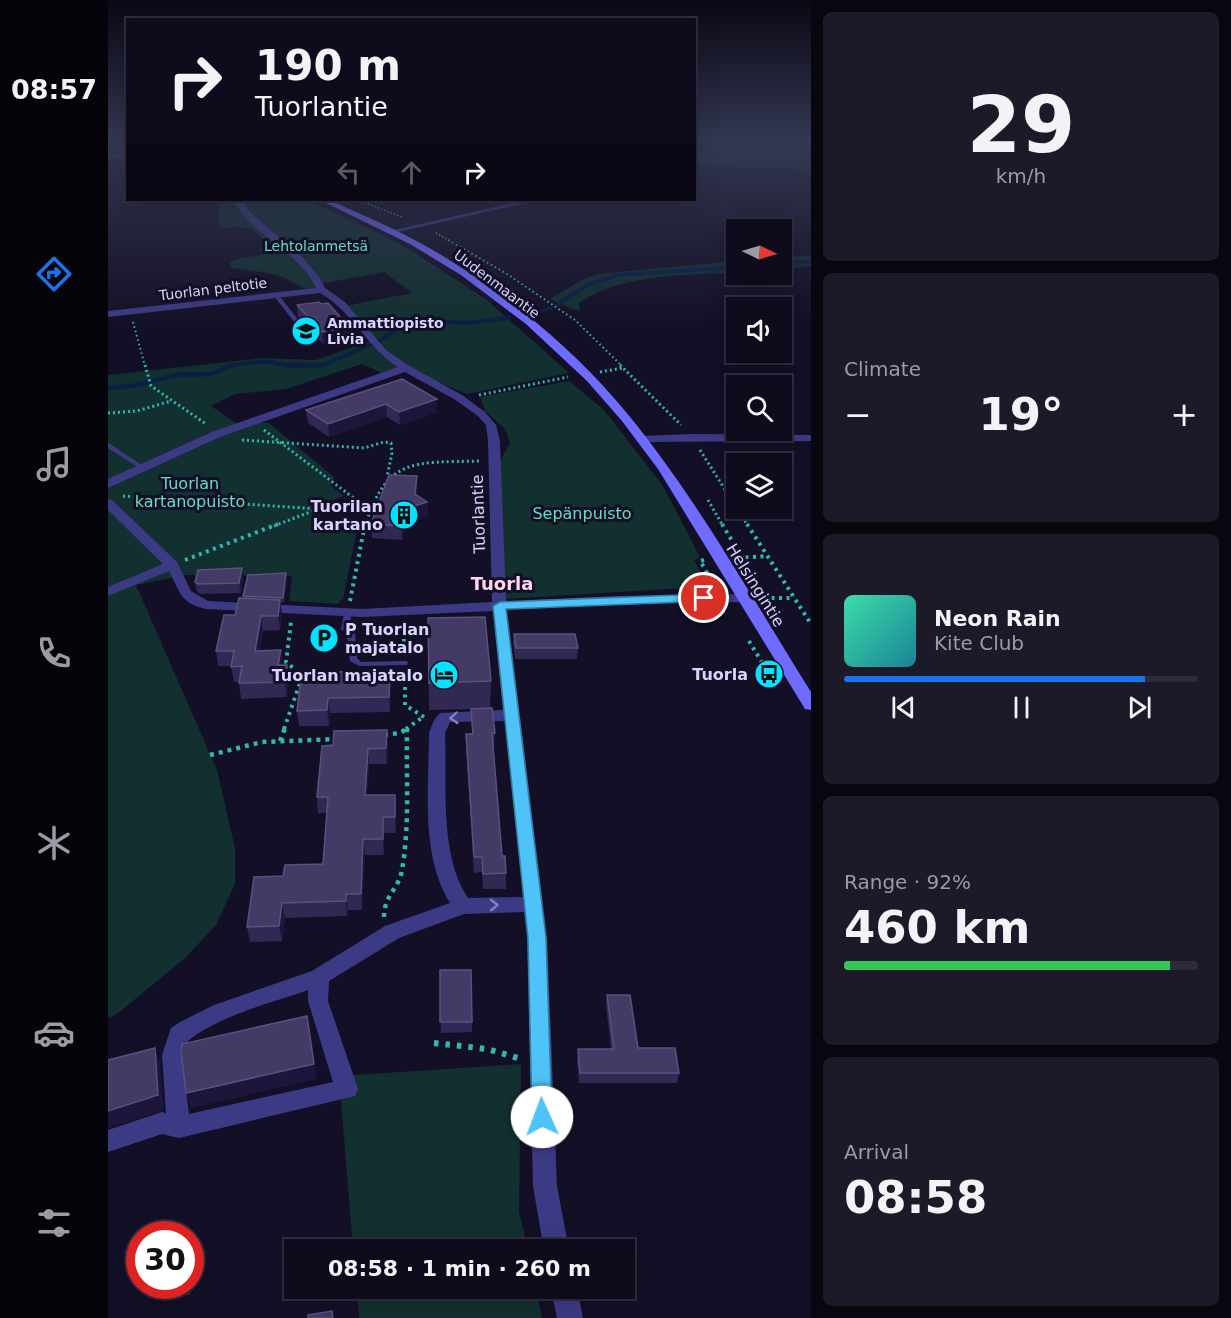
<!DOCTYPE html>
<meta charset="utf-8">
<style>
:root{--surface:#0e0b1c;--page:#1c1929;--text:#f1f3f6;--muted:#9b9ba3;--line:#2e2b3b;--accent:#1a73e8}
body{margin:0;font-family:"DejaVu Sans",sans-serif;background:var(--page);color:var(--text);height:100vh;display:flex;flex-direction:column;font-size:22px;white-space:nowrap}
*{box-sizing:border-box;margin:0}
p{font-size:20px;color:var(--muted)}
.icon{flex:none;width:33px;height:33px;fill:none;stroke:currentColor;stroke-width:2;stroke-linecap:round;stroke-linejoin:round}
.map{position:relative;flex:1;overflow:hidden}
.sheet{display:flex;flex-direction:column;gap:12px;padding:12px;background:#08060f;width:420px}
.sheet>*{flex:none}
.banner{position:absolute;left:18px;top:18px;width:570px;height:183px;border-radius:0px;box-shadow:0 6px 24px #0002,0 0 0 2px var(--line);background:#0e0b1c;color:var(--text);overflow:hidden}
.needle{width:39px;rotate:95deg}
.tools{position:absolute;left:618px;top:219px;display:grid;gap:12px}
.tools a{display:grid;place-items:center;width:66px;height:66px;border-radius:0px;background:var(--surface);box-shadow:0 6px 24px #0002,0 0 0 2px var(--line);font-size:30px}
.speed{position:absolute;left:18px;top:1221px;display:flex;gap:12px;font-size:30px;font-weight:700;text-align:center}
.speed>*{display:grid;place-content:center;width:78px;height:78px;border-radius:50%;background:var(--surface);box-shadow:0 6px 24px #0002,0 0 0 2px var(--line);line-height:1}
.speed .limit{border:9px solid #d22;background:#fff;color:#111}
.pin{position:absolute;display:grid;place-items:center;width:51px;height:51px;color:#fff;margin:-26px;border:3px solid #fff;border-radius:50%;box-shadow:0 2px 6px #0007}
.me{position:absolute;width:66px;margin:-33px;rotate:358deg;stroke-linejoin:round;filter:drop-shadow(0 0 4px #0008)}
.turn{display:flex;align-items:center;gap:21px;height:126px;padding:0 30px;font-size:27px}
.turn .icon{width:78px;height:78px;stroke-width:2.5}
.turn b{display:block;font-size:42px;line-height:51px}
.lanes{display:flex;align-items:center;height:57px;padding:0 30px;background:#0003;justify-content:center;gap:30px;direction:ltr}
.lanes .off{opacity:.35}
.big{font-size:45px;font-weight:700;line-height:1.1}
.sheet .widget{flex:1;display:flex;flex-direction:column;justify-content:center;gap:9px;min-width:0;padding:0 21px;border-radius:9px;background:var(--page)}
.sheet .dial{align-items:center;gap:0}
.dial b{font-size:78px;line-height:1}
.song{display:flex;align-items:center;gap:18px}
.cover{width:72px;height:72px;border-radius:9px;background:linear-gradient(135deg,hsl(160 70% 55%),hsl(190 70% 35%))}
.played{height:6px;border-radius:3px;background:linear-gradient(90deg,var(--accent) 85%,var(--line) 85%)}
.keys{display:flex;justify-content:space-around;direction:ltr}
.heat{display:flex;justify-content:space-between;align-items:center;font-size:33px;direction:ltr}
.charge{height:9px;border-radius:4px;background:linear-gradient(90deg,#34c759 92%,var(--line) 0)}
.trip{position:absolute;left:176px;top:1239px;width:351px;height:60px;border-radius:0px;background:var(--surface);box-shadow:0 6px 24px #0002,0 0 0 2px var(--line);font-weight:700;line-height:60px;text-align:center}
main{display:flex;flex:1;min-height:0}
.dock{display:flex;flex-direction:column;width:108px;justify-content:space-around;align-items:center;background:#06040b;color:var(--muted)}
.dock .icon{width:42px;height:42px}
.dock .current{color:var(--accent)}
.dock b{font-size:27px;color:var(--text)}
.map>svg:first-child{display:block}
.green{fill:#12302f}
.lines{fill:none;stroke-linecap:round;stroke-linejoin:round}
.stream-far1{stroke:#0a1f44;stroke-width:4}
.stream{stroke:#0a1f44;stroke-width:4.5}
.path-far5{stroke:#2fb8b0;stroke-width:1.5;stroke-dasharray:1.5 2;stroke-linecap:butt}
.path-far4{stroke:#2fb8b0;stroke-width:2;stroke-dasharray:1.5 3;stroke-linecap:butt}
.path-far3{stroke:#2fb8b0;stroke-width:3;stroke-dasharray:2 3;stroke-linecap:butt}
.path-far2{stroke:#2fb8b0;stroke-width:4;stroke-dasharray:3 4.5;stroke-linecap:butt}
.path-far1{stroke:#2fb8b0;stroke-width:4.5;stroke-dasharray:4 5;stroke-linecap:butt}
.path{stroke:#2fb8b0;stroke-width:6;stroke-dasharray:4.5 7;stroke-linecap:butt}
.service{fill:#3d3a85;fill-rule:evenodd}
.minor{fill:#3d3a85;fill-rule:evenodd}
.secondary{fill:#6f6bff;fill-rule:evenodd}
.wall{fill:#312854}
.shaded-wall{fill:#1d163a}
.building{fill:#433a66;stroke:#5a527e;stroke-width:1.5}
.oneway{stroke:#837fbc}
.route{fill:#4fc3f7;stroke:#337fa1;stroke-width:1.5}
.labels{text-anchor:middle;stroke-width:6;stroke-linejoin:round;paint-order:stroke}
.far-park-label{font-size:14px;fill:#5fe0c0;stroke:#130f26}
.far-street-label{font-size:14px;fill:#d9d4ff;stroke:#130f26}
.far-poi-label{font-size:14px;font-weight:bold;fill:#d9d4ff;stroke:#130f26;text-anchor:start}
.park-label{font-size:16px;fill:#5fe0c0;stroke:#130f26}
.poi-label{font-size:16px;font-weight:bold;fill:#d9d4ff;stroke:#130f26;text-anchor:end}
.street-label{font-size:16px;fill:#d9d4ff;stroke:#130f26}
.neighbourhood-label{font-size:18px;font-weight:bold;fill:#ffd6f0;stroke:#130f26}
</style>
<main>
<nav class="dock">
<b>08:57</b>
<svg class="icon current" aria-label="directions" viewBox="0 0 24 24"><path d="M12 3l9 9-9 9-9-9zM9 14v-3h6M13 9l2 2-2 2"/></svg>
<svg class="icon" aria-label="music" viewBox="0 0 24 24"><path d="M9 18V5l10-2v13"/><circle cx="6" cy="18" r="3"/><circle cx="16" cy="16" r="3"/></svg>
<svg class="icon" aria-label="phone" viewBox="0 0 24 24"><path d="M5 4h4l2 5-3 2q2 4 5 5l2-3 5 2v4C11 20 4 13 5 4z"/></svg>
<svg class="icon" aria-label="climate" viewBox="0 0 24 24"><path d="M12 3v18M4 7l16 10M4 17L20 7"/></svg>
<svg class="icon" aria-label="car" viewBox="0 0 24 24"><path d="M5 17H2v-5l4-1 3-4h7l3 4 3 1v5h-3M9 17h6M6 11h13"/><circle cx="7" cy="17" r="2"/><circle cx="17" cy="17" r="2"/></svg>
<svg class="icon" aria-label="filters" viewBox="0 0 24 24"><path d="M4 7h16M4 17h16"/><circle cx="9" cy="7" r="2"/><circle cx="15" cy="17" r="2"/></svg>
</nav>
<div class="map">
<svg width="703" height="1318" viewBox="0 0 703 1318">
<rect width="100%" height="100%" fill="#130f26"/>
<!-- green -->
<path class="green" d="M627 142H703V169L587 166 586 151C598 156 612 152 625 149Z
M115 200H199L268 232 301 249 379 300 461 373 359 394 297 368 278 375 254 364 178 389 127 394 103 406 134 427 146 423H161L226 477 223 486 236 496 216 504 207 529 249 530 235 599 232 600 231 604 181 601 184 576 79 575 28 585 109 770 127 848V884L108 925 77 958 9 1014 0 1018V375L154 358 208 360 262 341 236 306 304 293 276 272 212 284 213 290H199L175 277 160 273 124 268 121 264 125 260 169 252 144 229 132 227 114 228C108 217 109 210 115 200Z
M703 255V266L674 269V258Z
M628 261V272C576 276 516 273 471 303L472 312 441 299 474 280 490 274Z
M461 381 496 410 555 486 592 557 586 560 595 577 594 587 396 599 392 461 402 443 397 429 377 411 372 397Z
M413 1064 411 1212 420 1249H245L231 1076Z
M249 1289H428L434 1318H251Z"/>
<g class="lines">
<!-- stream-far1 -->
<path class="stream-far1" d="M674 264 703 261
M450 304 480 285 509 275 628 267
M422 315 443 308
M121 366 158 361 181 366 215 365 275 339 290 329 316 320 358 323 401 318"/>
<!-- stream -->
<path class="stream" d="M176 365H215
M0 388 24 386 69 375 104 374 124 365"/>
<!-- path-far5 -->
<path class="path-far5" d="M250 200 294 217
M328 233 342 241"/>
<!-- path-far4 -->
<path class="path-far4" d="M340 240 399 274 467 320 514 366
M25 322 37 366"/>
<!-- path-far3 -->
<path class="path-far3" d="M37 365 43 386 98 424
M512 365 573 425
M492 372 515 368
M371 395 460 377
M0 413 29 411 63 401
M156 430 260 509
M134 440 256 448 276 442 283 443 284 453 279 477
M592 450 628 507
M15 496 211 509H260
M600 500 615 526
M629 508 640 526
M166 526 207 510
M257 526C279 456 307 463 371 461"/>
<!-- path-far2 -->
<path class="path-far2" d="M614 524 632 554
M639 524 703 624
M630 558 659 556
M77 560 170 524
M596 560 592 561C597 569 604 577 597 586
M656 598H684
M242 601 257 524
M296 624V652
M641 641 661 674
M297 672V705L316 717
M176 729 193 680 189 671 178 662 183 622
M298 729 315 717"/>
<!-- path-far1 -->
<path class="path-far1" d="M276 735 292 733 300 728
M172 741 177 728
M102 755 154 742 230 739
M276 917C276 895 291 889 294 870 302 824 298 776 299 729"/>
<!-- path -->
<path class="path" d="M326 1043 379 1049 413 1059"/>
<!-- service -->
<path class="service" d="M611 142 623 146 624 147 621 148 606 142Z
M165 293H169L207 341V343H203L165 295Z
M0 443 2 444 35 466 32 468 30 467 0 448Z
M237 609H243L244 611 241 628 247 633 249 658 253 662 296 661H299L300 663 299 665 251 666 242 661 239 634 233 629Z"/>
<!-- minor -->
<path class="minor" d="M619 142H625L622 149 586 156V152L617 147Z
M20 154V158L0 159V155Z
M126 200H133L144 214 195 258 212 278 217 288 237 302 278 350 300 365 354 395 377 412 388 425 392 441 398 601 509 596 637 594 644 598 637 602 509 604 399 610 439 938 449 1186 461 1250H436L425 1186 419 938 416 912 356 914 291 938 221 981 220 1001 250 1089 247 1096 71 1138 54 1134 0 1152V1130L54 1112 58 1113 54 1055 63 1028 72 1022 106 1005 204 971 277 926 342 903C312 855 321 787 321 733L326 720 332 713 395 710 385 611 254 617 98 609C72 603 72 592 61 571L0 596V587L55 564 0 510V499L4 500 69 562 83 591 100 601 254 609 384 602 380 441 378 425 370 416 346 399 297 372 112 437 0 488V479L104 432 290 367C258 347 244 311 212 293L0 317V311L208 288C191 250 142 236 126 200ZM397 721 415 897 360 898C331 855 339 784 337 733L342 722ZM200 990V1001L225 1082 81 1114 75 1067 79 1042C111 1015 161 1004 200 990Z
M419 200H430L281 234 277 232Z
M584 434 703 435V441L533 442 527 439 533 436Z
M443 1288H469L475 1318H449Z"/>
<!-- secondary -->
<path class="secondary" d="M212 200H221C262 218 304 236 343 261 402 298 460 345 506 398 581 484 642 595 703 692V710L697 709 550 469 514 421 479 381 418 324 353 275 302 244Z"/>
</g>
<!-- wall -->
<path class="wall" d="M189 305 242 339 215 344 190 316Z
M329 399V412L292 425 279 417 221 437 200 423 198 410Z
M309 476V495L319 502 320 516 303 521 301 528H297L294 540 264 538 263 524Z
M135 578 133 593 93 594 89 592 87 582Z
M179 578 176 603 172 602 174 615 172 630 155 631 152 650 175 665 181 680 179 697 133 699 131 682H126L123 666H110L108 651 136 599 135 596Z
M320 618 383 681 382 708 387 733 386 749H385L394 856 398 873V889H375L374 872 366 873 358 749V734H364L363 709 321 710Z
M406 634 470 648 469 659H407L405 644Z
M270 671V676H282V712L222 713 221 726H191L189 711 227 678Z
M214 746H280L279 764H261L259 795H287L288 833H276V855H257L254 910H240L239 916 177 918 174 941 142 942 139 927 175 876 215 864 219 813H210L209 797Z
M332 970 364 1022V1032L333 1033Z
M499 995 530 1048 571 1073 569 1083H471L469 1060 470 1049H503L498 1005Z
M88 1272 82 1295 61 1294 59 1290Z"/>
<!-- shaded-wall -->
<path class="shaded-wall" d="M242 328V339L215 344 214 332Z
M329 399V412L292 425 291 412Z
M278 404 279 417 221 437 220 424Z
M309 476 310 490 308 506 319 502 320 516 303 521 301 528V514L307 494Z
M297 514V528L294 540 293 526Z
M134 568 135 578 133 593 131 583Z
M178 573 179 578 176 603 175 598Z
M172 600 174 615 172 630 170 616Z
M153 616 155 631 149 666 147 651Z
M173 650 175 665H170Z
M179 665 181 680 179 697 177 682Z
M282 676 283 691 282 712 281 697Z
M220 698 222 713 221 726 219 710Z
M279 730 280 746 279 764 278 748Z
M260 749 261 764 258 811 257 795Z
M287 795 288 810V833L287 817Z
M275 817 276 833V855L275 839Z
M255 839 257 855 254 910 253 894Z
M238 894 240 910 239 916 238 901Z
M174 903 177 918 174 941 171 926Z
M47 1048 52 1063 56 1110 0 1128V1111Z
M206 1064 209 1079 83 1108 78 1093Z
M86 1267 88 1272 82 1295 80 1291 82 1286Z"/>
<!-- building -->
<path class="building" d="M211 302 213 304 220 303 242 328 214 332 189 305Z
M294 379 329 399 291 412 278 404 220 424 198 410Z
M281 475 309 476 307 494 319 502 303 507 301 514H297L293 526 263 524Z
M134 568 131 583 91 584 87 582 90 570Z
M178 573 175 598 135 596 140 575Z
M131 598 172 600 170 616H153L147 651 173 650 170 665H179L177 682 131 683 134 666 123 667 126 651H108L116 615H127Z
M377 617 383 681 321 683 320 618Z
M406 634H467L470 648H408Z
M270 671V676H282L281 697 220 698 219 710 189 711 193 678H227V672Z
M384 708 387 733H384L394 856H397L398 873 375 874 374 857H366L358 734H365L363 709Z
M279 730 278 748 260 749 257 795H287V817H275V839H255L253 894H238V901L174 903 171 926 139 927 146 877 175 876 177 865 215 864 220 797H209L214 746 225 745 226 731Z
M332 970H363L364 1022H332Z
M499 995H522L530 1048H567L571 1073H472L470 1049H506Z
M199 1016 206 1064 78 1093 73 1052 74 1044Z
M47 1048 50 1095 0 1111V1060Z
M82 1267H86L82 1282Z
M60 1286H82L80 1291 59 1290Z
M224 1311 225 1318H200V1315Z"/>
<!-- one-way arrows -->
<defs><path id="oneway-chevron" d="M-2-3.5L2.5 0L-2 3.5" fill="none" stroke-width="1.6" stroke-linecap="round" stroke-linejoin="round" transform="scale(1.5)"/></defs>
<g class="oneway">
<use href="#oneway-chevron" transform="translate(346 718) rotate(176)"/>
<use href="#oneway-chevron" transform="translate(386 905) rotate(-1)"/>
</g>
<!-- sky -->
<linearGradient id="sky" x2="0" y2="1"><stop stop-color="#0a0815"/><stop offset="0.43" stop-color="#333752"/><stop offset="1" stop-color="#333752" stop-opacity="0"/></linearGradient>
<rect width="703" height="327" fill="url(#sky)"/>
<!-- route -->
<path class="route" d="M596 594 603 598 601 601 398 609 438 938 444 1117 441 1124 434 1127 427 1124 424 1117 420 938 385 606 392 602Z"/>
<!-- icons -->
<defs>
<g id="school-disc" transform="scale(1.5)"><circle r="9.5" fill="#00e5ff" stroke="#130f26"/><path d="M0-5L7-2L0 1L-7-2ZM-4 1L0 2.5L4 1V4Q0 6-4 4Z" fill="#111"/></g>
<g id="building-disc" transform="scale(1.5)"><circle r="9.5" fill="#00e5ff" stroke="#130f26"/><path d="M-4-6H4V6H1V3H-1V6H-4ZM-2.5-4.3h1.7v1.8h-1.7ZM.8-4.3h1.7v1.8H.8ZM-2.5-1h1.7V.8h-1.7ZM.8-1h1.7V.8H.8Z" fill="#111"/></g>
<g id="parking-disc" transform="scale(1.5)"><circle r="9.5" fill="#00e5ff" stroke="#130f26"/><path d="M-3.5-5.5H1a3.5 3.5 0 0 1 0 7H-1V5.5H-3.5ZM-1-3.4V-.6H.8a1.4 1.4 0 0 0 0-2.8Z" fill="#111"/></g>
<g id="bus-disc" transform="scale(1.5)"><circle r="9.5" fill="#00e5ff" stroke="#130f26"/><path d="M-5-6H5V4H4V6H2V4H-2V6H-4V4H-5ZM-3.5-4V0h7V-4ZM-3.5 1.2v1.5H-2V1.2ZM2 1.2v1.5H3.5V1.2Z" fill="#111"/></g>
<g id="hotel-disc" transform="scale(1.5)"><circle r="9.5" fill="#00e5ff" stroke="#130f26"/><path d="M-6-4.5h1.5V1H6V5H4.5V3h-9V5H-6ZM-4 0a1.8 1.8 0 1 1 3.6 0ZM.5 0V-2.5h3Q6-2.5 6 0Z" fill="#111"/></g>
</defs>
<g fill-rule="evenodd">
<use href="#school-disc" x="198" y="331"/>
<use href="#building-disc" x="296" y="515"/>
<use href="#parking-disc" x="216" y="638"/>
<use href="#bus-disc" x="661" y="674"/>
<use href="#hotel-disc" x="336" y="675"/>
</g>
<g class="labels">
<!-- far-park labels -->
<g class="far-park-label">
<text x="208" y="251">Lehtolanmetsä</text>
</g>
<!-- far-street labels -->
<g class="far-street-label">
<text transform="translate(389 284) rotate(37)" y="5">Uudenmaantie</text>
<text transform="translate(105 289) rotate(-7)" y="5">Tuorlan peltotie</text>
</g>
<!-- far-poi labels -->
<g class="far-poi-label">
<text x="219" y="328">Ammattiopisto<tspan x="219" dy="16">Livia</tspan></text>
</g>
<!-- park labels -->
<g class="park-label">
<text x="82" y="489">Tuorlan<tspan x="82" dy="18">kartanopuisto</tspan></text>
<text x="474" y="519">Sepänpuisto</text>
</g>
<!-- poi labels -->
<g class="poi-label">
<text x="275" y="512">Tuorilan<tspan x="275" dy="18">kartano</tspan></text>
<text x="237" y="635" text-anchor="start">P Tuorlan<tspan x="237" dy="18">majatalo</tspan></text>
<text x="640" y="680">Tuorla</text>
<text x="315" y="681">Tuorlan majatalo</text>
</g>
<!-- street labels -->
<g class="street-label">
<text transform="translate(370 514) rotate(-92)" y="6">Tuorlantie</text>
<text transform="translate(648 585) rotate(58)" y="6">Helsingintie</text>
</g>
<!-- neighbourhood labels -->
<g class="neighbourhood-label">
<text x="394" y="590">Tuorla</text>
</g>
</g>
</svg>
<div class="tools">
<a><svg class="needle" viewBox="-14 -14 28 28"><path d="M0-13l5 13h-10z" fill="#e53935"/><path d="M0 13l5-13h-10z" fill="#9b9ba3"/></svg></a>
<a><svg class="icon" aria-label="sound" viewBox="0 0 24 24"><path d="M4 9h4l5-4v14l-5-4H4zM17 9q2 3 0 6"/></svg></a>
<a><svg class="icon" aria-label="search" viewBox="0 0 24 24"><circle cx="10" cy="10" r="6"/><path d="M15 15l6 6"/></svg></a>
<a><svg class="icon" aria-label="layers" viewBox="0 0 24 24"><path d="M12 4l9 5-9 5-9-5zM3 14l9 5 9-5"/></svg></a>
</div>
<div class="speed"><div class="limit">30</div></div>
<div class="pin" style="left:596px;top:598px;background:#d93025"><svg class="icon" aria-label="arrive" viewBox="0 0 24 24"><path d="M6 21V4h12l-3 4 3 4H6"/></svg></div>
<svg class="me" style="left:434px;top:1117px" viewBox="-20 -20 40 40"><circle r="19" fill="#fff"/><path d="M0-13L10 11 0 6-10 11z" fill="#4fc3f7"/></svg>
<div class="trip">08:58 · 1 min · 260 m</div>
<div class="banner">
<div class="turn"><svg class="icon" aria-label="right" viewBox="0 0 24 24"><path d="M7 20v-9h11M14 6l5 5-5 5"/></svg><div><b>190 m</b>Tuorlantie</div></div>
<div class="lanes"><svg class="icon off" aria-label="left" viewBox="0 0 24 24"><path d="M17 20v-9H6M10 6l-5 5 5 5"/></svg><svg class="icon off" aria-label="ahead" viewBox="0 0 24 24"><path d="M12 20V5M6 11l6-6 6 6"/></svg><svg class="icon" aria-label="right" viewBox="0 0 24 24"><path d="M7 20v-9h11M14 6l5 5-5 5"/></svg></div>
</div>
</div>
<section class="sheet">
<div class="widget dial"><b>29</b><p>km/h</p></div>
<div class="widget"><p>Climate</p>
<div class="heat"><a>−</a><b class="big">19°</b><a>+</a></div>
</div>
<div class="widget">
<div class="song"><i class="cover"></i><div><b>Neon Rain</b><p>Kite Club</p></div></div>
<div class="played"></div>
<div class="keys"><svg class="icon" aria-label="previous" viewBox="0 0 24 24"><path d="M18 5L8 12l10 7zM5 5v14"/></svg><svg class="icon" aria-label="pause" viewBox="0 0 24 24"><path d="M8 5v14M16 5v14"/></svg><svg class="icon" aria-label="next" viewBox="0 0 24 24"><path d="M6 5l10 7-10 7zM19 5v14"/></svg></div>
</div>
<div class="widget"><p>Range · 92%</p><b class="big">460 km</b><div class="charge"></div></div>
<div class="widget"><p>Arrival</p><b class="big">08:58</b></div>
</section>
</main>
